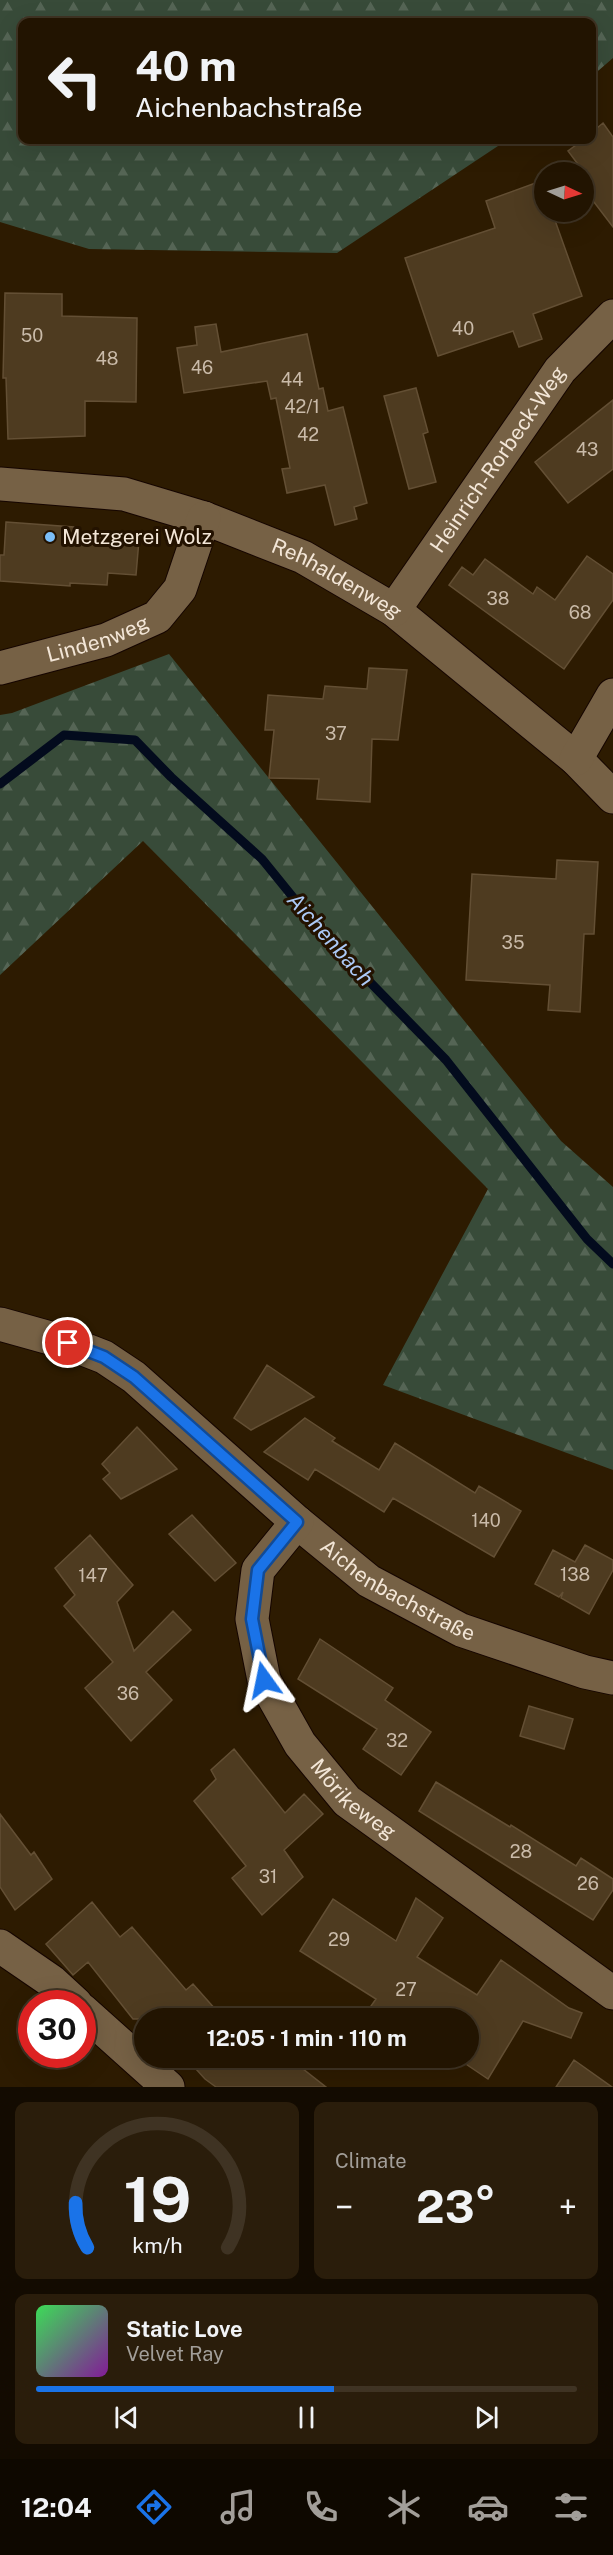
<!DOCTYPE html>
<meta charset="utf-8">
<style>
:root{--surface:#221401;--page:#2a1d0b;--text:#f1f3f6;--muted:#a29e99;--line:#3f3323;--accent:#1a73e8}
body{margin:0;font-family:"Public Sans",sans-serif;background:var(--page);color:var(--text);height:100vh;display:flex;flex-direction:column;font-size:22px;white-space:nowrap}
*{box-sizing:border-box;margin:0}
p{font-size:20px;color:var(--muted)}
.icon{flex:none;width:33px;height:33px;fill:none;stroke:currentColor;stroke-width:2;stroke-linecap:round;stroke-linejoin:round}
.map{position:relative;height:2087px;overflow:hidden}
.sheet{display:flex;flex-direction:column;gap:15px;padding:15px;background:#130b01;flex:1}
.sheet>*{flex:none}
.guide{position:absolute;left:18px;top:18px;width:578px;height:126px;border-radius:12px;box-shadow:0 6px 24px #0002,0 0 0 2px var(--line);background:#221401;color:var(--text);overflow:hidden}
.needle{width:39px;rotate:94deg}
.buttons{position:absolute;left:534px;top:162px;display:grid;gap:12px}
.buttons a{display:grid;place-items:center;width:60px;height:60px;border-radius:50%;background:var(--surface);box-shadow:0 6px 24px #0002,0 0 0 2px var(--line);font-size:30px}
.speed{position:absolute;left:18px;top:1990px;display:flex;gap:12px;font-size:30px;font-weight:700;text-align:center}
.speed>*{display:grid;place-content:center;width:78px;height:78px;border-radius:50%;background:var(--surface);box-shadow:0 6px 24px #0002,0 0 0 2px var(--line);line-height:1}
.speed .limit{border:9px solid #d22;background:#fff;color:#111}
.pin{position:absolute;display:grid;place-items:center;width:51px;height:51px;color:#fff;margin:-26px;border:3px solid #fff;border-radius:50%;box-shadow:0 2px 6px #0007}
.me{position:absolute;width:66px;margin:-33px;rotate:348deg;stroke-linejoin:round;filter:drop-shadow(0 0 4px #0008)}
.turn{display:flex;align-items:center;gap:21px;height:126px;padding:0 18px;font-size:27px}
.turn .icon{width:78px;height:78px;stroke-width:2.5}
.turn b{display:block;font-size:42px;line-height:51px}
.big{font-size:45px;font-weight:700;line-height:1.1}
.sheet .tile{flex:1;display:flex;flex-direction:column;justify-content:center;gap:9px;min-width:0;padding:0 21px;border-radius:12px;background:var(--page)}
.sheet .dial{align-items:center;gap:0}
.dial svg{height:156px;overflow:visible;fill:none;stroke:var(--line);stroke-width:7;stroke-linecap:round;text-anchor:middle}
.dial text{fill:var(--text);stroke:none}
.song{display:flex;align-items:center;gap:18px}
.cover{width:72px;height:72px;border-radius:9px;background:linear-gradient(135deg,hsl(130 70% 55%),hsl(290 70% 35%))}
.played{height:6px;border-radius:3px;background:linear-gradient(90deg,var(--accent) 55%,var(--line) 55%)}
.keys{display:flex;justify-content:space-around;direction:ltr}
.heat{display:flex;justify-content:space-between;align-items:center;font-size:33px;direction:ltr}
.sheet .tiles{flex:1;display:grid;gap:15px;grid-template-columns:1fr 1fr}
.tile:last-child{grid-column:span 2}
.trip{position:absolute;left:134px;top:2008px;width:345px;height:60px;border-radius:30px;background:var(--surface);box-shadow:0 6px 24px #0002,0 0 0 2px var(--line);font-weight:700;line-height:60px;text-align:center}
.tab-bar{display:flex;height:96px;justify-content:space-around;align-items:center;background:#0e0800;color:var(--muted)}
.tab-bar .icon{width:42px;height:42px}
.tab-bar .current{color:var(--accent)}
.tab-bar b{font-size:27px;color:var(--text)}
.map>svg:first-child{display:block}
.forest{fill:url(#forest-firs)}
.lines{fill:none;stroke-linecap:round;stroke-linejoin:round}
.stream{stroke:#030b1d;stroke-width:9}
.building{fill:#4e3b20;stroke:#634f34;stroke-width:1.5}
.minor-casing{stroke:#150500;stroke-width:35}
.minor{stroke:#766145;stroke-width:33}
.route-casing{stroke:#114b97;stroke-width:15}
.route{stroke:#1a73e8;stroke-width:10}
.poi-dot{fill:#7bbef8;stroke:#231200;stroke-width:2}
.labels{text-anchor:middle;stroke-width:6;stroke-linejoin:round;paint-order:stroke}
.number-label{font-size:18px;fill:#cabba9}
.street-label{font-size:21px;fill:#f3e6d7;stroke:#231200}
.poi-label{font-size:21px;fill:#f3e6d7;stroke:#231200;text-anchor:start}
.water-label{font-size:22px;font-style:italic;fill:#acc9f6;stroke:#231200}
</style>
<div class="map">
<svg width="613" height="2087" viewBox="0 0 613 2087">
<defs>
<pattern id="forest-firs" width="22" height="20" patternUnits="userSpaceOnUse" patternTransform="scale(1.5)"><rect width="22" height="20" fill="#384b39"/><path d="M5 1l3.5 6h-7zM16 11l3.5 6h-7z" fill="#556555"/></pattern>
</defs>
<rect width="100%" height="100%" fill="#2d1b01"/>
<!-- forest -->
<path class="forest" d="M0 0H613V58L591 77V22H22V140H507L337 253 89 249 0 222Z
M169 654 561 1141 613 1187V1470L383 1385 488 1189 143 841 0 975V715L12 713Z"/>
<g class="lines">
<!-- stream -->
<path class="stream" d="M0 784 64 735 135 740 171 777 262 859 322 933 446 1060 587 1239 613 1264"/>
</g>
<!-- building -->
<path class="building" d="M603 123 613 137V227L584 189V172L569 171 580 167 568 151 583 140H591V133Z
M541 181 544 192V212H552L582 296 533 314 542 339 519 347 513 331 438 356 405 258 495 228 486 201Z
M5 293 62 294V316L137 318 136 402 85 401V436L8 439 6 378H3Z
M216 324 221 352 307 334 319 389 323 388 328 411 343 407 367 503 354 507 357 519 335 525 325 485 287 493 282 469 290 468 276 398 271 399 267 381 184 393 177 348 197 345 195 327Z
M416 388 428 432 423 434 436 482 409 489 384 396Z
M613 400V469L568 503 535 462Z
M6 522 74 527V535L139 540 136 575 108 573 107 585 70 583V586L0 581V555H4Z
M587 556 613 574V600L564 669 449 585 462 567 473 575 485 559 533 594 537 587 555 600Z
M369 668 407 670 398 740 372 739 370 802 317 799 319 779 269 778 274 730H265L268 695 323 699 325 686 367 689Z
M557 860 598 862 594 934H584L580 1012 548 1010 550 985 466 980 472 874 556 879Z
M267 1365 314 1397 251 1430 234 1418Z
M305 1418 335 1438 332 1441 379 1470 395 1443 475 1493 479 1486 521 1511 494 1557 393 1498 384 1512 315 1469 308 1480 264 1452Z
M137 1427 177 1469 121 1499 103 1479 110 1473 102 1464Z
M192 1515 236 1563 215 1581 169 1534Z
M90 1535 133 1585 117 1602 134 1651 173 1611 191 1630 146 1672 172 1700 131 1741 85 1688 113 1662 64 1606 75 1595 55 1568Z
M585 1545 613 1560V1570L589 1614 561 1598 563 1592 559 1597 535 1584 553 1550 575 1562Z
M320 1639 393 1688 385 1700 431 1732 401 1775 363 1749 377 1729 298 1679Z
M529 1706 573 1719 564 1749 520 1736Z
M234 1749 285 1813 304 1794 323 1814 284 1850 303 1877 262 1915 232 1878 246 1866 194 1801 216 1779 211 1770Z
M436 1782 510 1827 511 1825 576 1866 581 1858 613 1879V1890L593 1920 419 1811Z
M0 1814 31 1855 34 1852 52 1879 15 1910 0 1887Z
M416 1898 443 1918 417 1957 477 1995 501 1960 569 2008 582 2013 571 2038 523 2021 488 2079 457 2058H468V2019H392L371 2006 376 1999 300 1951 333 1899 396 1941Z
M92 1902 120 1937 132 1927 186 1990 193 1984 224 2019H133L88 1962 73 1975 46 1944Z
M186 2058H289L326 2087H216L205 2079Z
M574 2060 612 2087H556Z"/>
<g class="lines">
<!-- minor casing -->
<g class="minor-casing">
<g id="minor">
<path id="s1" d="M0 484 124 494 204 518 303 557 394 610 576 759 613 797"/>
<path id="s2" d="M394 610 560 370 613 316"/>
<path id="s3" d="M0 668 106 640 157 617 180 589 204 518"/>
<path d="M576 759 613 695"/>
<path id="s4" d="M0 1324 68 1343 104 1357 134 1377 297 1522 369 1581 461 1630 585 1672 613 1678"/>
<path id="s5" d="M297 1522 258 1570 252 1619 264 1680 300 1744 347 1801 613 1993"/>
<path d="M0 1946 51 1981 76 2004"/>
<path d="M82 2010 168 2087"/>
</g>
</g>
<!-- minor -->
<use href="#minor" class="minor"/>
</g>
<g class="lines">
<!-- route casing -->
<g class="route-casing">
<path id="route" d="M68 1343 104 1357 134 1377 297 1522 258 1570 252 1619 264 1680"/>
</g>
<!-- route -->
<use href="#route" class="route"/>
</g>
<!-- markers -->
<circle class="poi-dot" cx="50" cy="537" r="6"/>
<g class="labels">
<!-- number labels -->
<g class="number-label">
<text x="463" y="335">40</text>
<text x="32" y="342">50</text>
<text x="107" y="365">48</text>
<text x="202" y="374">46</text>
<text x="292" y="386">44</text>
<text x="302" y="413">42/1</text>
<text x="308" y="441">42</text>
<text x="587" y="456">43</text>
<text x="498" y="605">38</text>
<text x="580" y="619">68</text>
<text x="336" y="740">37</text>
<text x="513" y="949">35</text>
<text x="486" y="1527">140</text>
<text x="575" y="1581">138</text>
<text x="93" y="1582">147</text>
<text x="128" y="1700">36</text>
<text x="397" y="1747">32</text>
<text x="521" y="1858">28</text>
<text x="268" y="1883">31</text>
<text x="588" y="1890">26</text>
<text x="339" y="1946">29</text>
<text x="406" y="1996">27</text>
</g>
<!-- street labels -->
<g class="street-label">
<text dy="7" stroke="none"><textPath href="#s2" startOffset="183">Heinrich-Rorbeck-Weg</textPath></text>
<text dy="7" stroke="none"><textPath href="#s1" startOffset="354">Rehhaldenweg</textPath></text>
<text dy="7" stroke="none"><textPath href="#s3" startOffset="102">Lindenweg</textPath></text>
<text dy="7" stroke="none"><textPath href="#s4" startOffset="486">Aichenbachstraße</textPath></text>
<text dy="7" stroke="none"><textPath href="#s5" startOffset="324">Mörikeweg</textPath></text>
</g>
<!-- poi labels -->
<g class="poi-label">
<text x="62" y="544">Metzgerei Wolz</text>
</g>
<!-- water labels -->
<g class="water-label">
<text transform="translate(331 939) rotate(48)" y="8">Aichenbach</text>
</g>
</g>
</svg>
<div class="buttons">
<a><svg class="needle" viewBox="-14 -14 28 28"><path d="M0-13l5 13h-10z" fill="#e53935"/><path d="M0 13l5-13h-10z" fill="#a29e99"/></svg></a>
</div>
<div class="speed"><div class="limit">30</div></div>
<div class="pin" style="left:68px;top:1343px;background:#d93025"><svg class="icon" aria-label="arrive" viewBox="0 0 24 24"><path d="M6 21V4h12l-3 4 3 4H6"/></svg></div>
<svg class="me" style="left:264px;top:1680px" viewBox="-20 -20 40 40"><path d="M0-17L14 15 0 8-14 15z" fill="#1a73e8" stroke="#fff" stroke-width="4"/></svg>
<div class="trip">12:05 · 1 min · 110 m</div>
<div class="guide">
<div class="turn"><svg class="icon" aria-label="left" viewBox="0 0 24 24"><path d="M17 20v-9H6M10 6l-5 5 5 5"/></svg><div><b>40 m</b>Aichenbachstraße</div></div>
</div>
</div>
<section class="sheet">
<div class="tiles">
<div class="tile dial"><svg viewBox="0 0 100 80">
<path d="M14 69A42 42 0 1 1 86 69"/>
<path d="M14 69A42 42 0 0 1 8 46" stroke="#1a73e8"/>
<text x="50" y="56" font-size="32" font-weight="700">19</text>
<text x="50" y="72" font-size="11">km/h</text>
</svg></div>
<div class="tile"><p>Climate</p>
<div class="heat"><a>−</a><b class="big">23°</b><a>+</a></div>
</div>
<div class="tile">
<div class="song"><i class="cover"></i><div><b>Static Love</b><p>Velvet Ray</p></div></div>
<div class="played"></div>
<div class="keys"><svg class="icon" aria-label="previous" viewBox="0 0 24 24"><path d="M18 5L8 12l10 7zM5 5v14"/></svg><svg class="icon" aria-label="pause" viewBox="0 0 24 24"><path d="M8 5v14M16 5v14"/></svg><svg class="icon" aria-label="next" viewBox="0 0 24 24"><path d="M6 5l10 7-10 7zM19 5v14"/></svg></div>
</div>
</div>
</section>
<nav class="tab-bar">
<b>12:04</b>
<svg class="icon current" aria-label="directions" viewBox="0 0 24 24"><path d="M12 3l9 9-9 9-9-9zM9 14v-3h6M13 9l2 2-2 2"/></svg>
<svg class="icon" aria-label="music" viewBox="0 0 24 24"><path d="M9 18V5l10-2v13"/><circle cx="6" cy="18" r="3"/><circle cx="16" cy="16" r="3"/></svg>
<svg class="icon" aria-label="phone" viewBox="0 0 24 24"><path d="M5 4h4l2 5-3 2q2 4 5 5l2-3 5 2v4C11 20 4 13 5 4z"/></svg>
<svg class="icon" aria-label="climate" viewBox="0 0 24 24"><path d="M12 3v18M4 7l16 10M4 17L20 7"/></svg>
<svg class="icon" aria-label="car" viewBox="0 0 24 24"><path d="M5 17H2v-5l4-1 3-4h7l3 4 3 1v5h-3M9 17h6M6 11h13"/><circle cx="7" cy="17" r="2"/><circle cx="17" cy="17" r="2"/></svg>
<svg class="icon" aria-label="filters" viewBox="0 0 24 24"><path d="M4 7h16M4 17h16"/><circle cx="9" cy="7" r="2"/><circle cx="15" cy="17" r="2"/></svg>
</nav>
